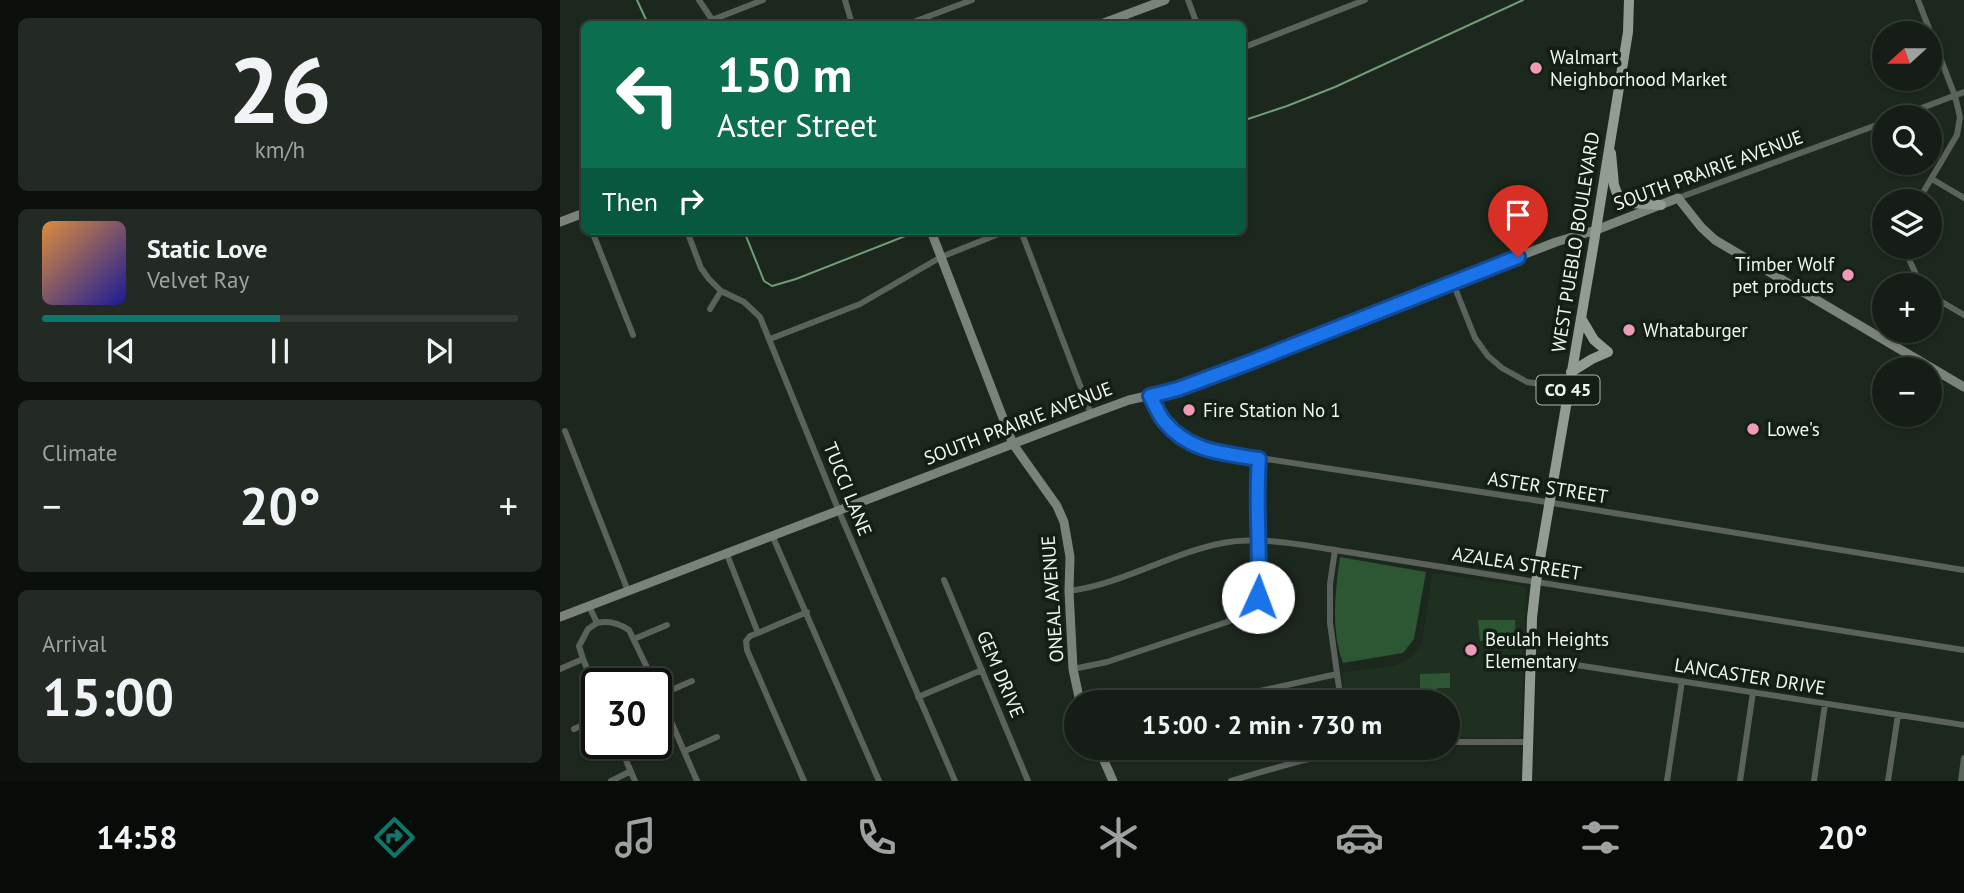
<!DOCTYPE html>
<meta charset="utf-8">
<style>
:root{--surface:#151d16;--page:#222a23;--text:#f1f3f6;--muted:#9da2a1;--line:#343b35;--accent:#0f766e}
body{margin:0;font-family:"PT Sans",sans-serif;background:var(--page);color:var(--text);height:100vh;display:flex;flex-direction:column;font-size:26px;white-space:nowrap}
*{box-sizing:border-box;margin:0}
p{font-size:23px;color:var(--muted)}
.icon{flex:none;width:38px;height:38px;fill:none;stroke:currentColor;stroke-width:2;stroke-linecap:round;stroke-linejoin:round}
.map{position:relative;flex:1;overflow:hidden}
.sheet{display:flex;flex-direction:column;gap:18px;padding:18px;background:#0c100c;width:560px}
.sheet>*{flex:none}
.banner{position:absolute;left:21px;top:21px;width:665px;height:214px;border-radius:10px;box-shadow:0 2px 5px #0004,0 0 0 2px var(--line);background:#0b6e4f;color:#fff;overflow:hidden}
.needle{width:46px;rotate:249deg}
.buttons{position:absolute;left:1312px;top:21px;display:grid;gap:14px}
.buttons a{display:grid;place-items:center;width:70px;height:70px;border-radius:50%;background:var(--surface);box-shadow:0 2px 5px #0004,0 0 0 2px var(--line);font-size:35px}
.speed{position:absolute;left:21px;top:668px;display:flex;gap:14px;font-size:35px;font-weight:700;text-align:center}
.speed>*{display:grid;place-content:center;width:91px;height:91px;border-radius:50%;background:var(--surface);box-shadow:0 2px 5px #0004,0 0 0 2px var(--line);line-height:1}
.speed .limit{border:4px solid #111;border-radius:10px;background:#fff;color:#111}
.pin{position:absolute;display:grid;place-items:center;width:60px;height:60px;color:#fff;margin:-72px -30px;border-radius:50% 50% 50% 0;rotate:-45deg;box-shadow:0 0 7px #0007}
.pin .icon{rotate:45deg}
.me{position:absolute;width:77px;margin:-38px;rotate:2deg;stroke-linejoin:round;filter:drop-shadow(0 0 5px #0008)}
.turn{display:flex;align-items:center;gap:24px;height:147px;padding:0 21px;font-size:32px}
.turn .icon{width:91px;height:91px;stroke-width:2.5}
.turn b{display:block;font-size:49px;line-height:60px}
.then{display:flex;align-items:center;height:66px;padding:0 21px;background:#0003;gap:14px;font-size:26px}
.big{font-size:52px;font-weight:600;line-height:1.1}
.sheet .card{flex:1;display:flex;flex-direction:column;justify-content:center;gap:10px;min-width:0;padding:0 24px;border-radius:10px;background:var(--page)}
.sheet .dial{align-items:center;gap:0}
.dial b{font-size:91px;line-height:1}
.song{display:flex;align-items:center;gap:21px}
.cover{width:84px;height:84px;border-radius:10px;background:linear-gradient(135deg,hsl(30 70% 55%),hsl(240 70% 35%))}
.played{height:7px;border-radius:4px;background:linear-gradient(90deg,var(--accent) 50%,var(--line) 50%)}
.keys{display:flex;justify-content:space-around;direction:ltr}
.heat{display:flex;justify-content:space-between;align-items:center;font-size:38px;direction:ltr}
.trip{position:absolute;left:504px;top:690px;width:396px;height:70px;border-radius:35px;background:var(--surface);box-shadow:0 2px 5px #0004,0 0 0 2px var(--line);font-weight:600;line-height:70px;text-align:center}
.dock{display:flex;height:112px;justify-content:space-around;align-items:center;background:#080c09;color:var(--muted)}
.dock .icon{width:49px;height:49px}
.dock .on{color:var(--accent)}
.dock b{font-size:32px;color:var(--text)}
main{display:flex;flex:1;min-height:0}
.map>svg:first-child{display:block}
.built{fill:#1f3021}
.green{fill:#2d5633}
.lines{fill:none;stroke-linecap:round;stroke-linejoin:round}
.stream{stroke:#6f9e77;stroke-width:2}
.street{stroke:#5b615b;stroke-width:6}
.secondary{stroke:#7a837a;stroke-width:9}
.primary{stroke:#919d92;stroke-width:10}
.route-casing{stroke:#114b97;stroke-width:18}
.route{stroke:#1a73e8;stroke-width:12}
.poi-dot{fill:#ef9ab8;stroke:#131e14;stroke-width:2.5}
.labels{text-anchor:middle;stroke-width:7;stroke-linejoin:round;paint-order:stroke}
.shield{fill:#131e14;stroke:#adb5ad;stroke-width:2}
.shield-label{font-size:18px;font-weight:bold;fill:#eff6ef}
.poi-label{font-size:19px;fill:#eff6ef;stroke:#131e14;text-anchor:start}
.street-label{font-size:19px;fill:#eff6ef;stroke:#131e14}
</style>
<main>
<section class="sheet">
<div class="card dial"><b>26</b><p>km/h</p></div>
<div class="card">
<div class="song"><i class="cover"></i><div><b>Static Love</b><p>Velvet Ray</p></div></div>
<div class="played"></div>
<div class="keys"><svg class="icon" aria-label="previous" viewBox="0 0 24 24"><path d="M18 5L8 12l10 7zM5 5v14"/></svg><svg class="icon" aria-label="pause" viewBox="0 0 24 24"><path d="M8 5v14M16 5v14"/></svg><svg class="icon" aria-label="next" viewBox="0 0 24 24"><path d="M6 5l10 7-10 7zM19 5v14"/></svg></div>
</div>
<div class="card"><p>Climate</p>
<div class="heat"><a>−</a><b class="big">20°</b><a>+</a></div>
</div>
<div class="card"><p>Arrival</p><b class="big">15:00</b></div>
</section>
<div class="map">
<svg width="1404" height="781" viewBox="0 0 1404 781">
<rect width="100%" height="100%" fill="#1c271d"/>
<!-- built -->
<path class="built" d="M875 573 963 586 966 589 961 736 957 738 887 737V702H786L782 673 837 665 853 656 862 643 872 575Z"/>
<!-- green -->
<path class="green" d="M780 557 866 572 854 639 843 653 783 663C771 630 775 592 780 557Z
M918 620H955L956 639 920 641Z
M890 673V688H877V691H860V674Z"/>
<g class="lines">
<!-- stream -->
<path class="stream" d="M77 0 88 24
M682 121 727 106 775 87 963 0
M184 231 204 281 212 286 236 279 358 231"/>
<!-- street -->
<path class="street" d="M139 0 155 24
M285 0 292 24
M628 0 637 24
M152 20 203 0
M348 24 412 0
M682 48 805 0
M1338 117 1404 92
M1372 179 1404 198
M1118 198 1325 122
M1358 201 1397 135 1400 117 1395 96 1358 0
M32 231 73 335
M127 231 141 268 149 279 161 291 184 302 200 317 278 509 395 781
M461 231 531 414
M1346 247 1347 255 1361 285
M893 283 915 338 928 356 942 368 967 382 1009 388
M1370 295 1404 315
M150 309 161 291
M210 339 300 304 381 257 446 231
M590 396C605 424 613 433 641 449L980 501 1404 570
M5 431 68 591
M212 535 319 781
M775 550 770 584V623L781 702
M166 552 198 633
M384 580 468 781
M509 591C563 584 610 553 663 543 696 536 742 545 775 550L1404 650
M29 606 37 623 28 629 19 646 23 659 37 692
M37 623C49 620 59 623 69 630L95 684
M74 639 107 625
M971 658 1404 725
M0 669 23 659
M513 669 547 662 667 622 687 611 698 597 699 576 698 479 700 459
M96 687 137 781
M100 695 132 681
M358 697 422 670
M668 702 695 692 777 674
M14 729 37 719
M887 742H968
M59 744 75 781
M125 751 157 737
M540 751 550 747
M51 781 71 771
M244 781 187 650 186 641 190 636 198 633 247 612
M671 781C718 767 764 753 813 747
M1107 781 1122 681
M1180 781 1193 692
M1254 781 1265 704
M1328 781 1338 715
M1401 781 1404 758"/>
<!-- secondary -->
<path class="secondary" d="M541 24 605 0
M0 222 24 213
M371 231 453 444 497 506 504 522 510 557 509 591 513 669 520 702
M0 617 531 414 569 400 618 389 996 242 1036 230 1118 198 1141 227 1155 240 1404 387
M538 747 553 781"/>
<!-- primary -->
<path class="primary" d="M1051 153 1054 185 1059 199 1068 203 1101 205
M1021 318 1034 340 1048 352
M1011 372 1032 359 1048 352
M967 781 972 618 976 582 1033 248 1068 32 1069 0"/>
</g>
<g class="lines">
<!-- route casing -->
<g class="route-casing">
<path id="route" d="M698 597C701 551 695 505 699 459 663 453 629 452 604 421 598 414 595 404 590 396L618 389 688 363 958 257"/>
</g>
<!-- route -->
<use href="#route" class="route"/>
</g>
<!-- markers -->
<g class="poi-dot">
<circle cx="976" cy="68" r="7"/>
<circle cx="1288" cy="275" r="7"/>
<circle cx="1069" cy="330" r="7"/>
<circle cx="629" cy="410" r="7"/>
<circle cx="1193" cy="429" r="7"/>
<circle cx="911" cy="650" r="7"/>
</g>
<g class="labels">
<!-- shield labels -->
<rect class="shield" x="976.5" y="375.5" width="63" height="29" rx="5"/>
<g class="shield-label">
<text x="1008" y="396">CO 45</text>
</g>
<!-- poi labels -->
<g class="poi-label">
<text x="990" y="64">Walmart<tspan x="990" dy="22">Neighborhood Market</tspan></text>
<text x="1274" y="271" text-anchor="end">Timber Wolf<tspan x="1274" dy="22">pet products</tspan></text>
<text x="1083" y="337">Whataburger</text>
<text x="643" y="417">Fire Station No 1</text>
<text x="1207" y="436">Lowe's</text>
<text x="925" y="646">Beulah Heights<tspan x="925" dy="22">Elementary</tspan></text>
</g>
<!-- street labels -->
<g class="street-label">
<text transform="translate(1148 170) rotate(-20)" y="7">SOUTH PRAIRIE AVENUE</text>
<text transform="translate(1015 242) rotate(-81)" y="7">WEST PUEBLO BOULEVARD</text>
<text transform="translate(458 423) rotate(-21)" y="7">SOUTH PRAIRIE AVENUE</text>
<text transform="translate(988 487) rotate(9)" y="7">ASTER STREET</text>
<text transform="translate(288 489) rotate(68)" y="7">TUCCI LANE</text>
<text transform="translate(957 563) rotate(9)" y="7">AZALEA STREET</text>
<text transform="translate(492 599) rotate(-94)" y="7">ONEAL AVENUE</text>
<text transform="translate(441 674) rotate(67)" y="7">GEM DRIVE</text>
<text transform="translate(1190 676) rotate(9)" y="7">LANCASTER DRIVE</text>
</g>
</g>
</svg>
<div class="buttons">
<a><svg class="needle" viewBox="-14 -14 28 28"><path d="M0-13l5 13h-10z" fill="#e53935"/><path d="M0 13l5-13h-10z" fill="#9da2a1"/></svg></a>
<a><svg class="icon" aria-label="search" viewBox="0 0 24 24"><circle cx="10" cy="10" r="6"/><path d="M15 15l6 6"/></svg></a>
<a><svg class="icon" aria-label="layers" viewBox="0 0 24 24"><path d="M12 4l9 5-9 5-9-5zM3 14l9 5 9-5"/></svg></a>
<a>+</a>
<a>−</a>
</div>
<div class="speed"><div class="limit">30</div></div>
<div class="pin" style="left:958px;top:257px;background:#d93025"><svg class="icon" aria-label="arrive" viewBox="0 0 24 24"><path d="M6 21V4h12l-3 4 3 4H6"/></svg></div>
<svg class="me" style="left:698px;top:597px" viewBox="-20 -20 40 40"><circle r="19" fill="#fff"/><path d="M0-13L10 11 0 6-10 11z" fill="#1a73e8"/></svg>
<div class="trip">15:00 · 2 min · 730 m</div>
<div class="banner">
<div class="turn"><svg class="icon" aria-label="left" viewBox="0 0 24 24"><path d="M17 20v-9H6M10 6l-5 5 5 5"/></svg><div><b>150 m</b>Aster Street</div></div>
<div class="then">Then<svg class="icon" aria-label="right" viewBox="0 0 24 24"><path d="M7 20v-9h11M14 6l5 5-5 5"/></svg></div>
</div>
</div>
</main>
<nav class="dock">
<b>14:58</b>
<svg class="icon on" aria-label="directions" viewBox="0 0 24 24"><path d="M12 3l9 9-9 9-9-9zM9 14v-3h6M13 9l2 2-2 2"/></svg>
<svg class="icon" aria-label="music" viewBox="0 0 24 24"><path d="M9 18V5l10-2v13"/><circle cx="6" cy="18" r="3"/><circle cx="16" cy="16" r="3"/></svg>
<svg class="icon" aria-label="phone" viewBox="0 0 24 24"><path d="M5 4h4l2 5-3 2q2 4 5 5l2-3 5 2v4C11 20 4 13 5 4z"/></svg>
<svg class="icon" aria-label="climate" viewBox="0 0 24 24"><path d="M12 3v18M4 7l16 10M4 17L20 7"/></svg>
<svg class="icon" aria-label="car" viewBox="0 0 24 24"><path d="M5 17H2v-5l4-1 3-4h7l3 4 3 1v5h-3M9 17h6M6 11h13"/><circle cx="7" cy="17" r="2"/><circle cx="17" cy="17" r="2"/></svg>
<svg class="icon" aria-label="filters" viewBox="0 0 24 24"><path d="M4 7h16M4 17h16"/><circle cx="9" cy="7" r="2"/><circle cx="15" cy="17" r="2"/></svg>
<b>20°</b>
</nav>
